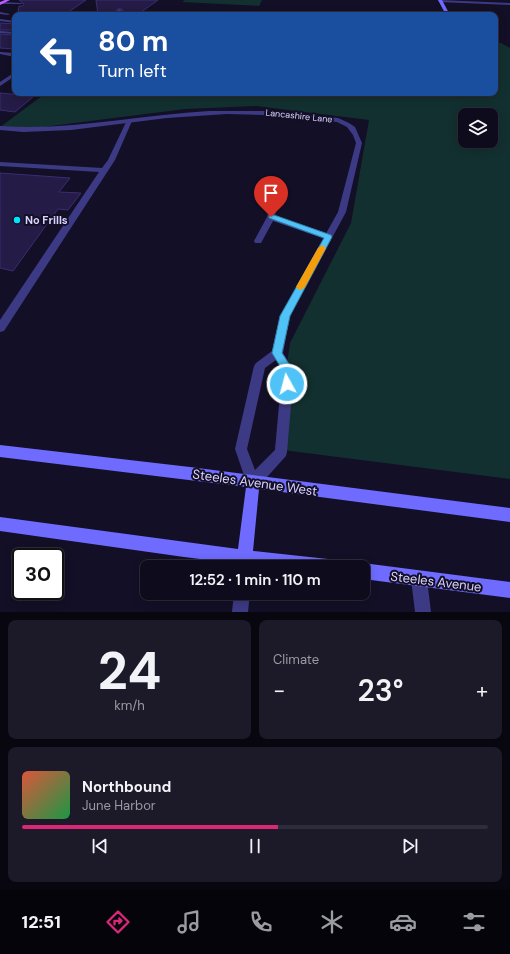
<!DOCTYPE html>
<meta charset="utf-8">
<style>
:root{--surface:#0e0b1c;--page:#1c1929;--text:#f1f3f6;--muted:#9b9ba3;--line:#2e2b3b;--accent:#db2777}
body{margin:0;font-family:"DM Sans",sans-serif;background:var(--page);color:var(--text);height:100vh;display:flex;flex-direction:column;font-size:15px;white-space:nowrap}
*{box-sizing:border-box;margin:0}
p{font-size:13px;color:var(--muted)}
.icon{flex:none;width:22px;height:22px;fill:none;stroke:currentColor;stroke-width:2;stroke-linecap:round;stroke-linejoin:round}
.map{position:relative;height:612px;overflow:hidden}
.sheet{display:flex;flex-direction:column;gap:8px;padding:8px;background:#08060f;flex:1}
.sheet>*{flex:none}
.banner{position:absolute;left:12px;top:12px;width:486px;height:84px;border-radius:8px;box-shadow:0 2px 10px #0003,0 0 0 1px var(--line);background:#1a4fa0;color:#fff;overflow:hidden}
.tools{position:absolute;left:458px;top:108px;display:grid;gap:8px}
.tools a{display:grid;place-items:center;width:40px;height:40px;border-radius:8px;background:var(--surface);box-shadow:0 2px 10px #0003,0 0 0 1px var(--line);font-size:20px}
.speed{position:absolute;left:12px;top:548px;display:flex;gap:8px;font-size:20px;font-weight:700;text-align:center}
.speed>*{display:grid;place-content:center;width:52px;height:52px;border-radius:50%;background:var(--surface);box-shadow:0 2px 10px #0003,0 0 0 1px var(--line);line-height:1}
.speed .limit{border:2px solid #111;border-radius:6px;background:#fff;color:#111}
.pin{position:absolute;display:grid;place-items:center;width:34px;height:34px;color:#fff;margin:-41px -17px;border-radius:50% 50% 50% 0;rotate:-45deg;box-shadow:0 0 4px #0007}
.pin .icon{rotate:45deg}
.me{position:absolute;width:44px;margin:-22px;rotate:353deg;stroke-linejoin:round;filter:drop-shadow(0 0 3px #0008)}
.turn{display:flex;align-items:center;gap:14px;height:84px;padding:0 20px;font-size:18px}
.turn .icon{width:52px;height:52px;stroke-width:2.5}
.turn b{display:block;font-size:28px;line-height:34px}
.big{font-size:30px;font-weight:600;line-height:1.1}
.sheet .tile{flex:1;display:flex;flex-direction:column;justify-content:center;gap:6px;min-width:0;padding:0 14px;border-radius:8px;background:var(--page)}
.sheet .dial{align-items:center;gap:0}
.dial b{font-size:52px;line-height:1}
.song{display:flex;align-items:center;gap:12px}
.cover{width:48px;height:48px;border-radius:6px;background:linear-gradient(135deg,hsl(10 70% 55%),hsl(140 70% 35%))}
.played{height:4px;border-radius:2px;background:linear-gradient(90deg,var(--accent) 55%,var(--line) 55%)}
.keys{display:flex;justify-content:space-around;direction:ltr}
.heat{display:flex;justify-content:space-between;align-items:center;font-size:22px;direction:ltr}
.sheet .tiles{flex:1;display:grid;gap:8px;grid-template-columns:1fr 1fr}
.tile:last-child{grid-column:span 2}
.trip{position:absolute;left:140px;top:560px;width:230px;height:40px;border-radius:8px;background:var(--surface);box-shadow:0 2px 10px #0003,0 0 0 1px var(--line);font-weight:600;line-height:40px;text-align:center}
.menu{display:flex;height:64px;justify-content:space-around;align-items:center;background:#06040b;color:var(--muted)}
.menu .icon{width:28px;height:28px}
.menu .active{color:var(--accent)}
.menu b{font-size:18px;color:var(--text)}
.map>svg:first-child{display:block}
.green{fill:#12302f;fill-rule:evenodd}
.building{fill:#241b47;stroke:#3b2d73}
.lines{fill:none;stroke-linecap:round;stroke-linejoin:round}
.lane{fill:#3d3a85;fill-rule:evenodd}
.street{fill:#3d3a85;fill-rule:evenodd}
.secondary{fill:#6f6bff;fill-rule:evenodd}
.primary{fill:#c25bff;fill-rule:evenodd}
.route{fill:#4fc3f7;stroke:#337fa1}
.slow{fill:#f59e0b}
.poi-dot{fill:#00e5ff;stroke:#130f26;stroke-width:1.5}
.labels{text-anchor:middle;stroke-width:4;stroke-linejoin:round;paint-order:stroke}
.far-street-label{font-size:9px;fill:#d9d4ff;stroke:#130f26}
.poi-label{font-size:11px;font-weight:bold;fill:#d9d4ff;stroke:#130f26;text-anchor:start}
.near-street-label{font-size:13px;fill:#d9d4ff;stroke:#130f26}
</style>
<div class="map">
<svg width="510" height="612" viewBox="0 0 510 612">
<rect width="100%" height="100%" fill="#130f26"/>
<!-- green -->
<path class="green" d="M185 0H262L259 6 182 2Z
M495 40 510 48V479L275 449 290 343 351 223 369 120 256 106 185 109 43 127H0L46 93H495ZM465 115H491V141H465Z"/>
<!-- building -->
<path class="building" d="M19 0H86L64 15 18 12 19 6H23L24 4Z
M96 0H158L137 15H119L123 10 119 8 111 15H98Z
M0 23 15 24V30H0Z
M0 34 15 35V49L0 48Z
M0 93 34 96 15 112 0 110Z
M0 173 70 178 59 192 81 193 68 210 58 209 13 271 0 268Z"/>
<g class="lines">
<!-- lane -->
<path class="lane" d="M1 2 21 3 23 4H2Z
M119 9 122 10 117 15H112Z
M0 12 10 14 8 15 0 14Z
M0 19 15 21V23L0 21Z
M0 31 15 32V34L0 33Z
M0 52 15 53V57L0 54Z
M15 72V76L0 86V82Z
M127 120 132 121 115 160 4 331 0 332V320L99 172 0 166V162L102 168 108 160Z
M273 191H276L280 193 275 216 331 235 332 237 331 239H325L273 221 261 243H255L254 241 267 217Z
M245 550 250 552 252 557V567H236L240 552Z
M419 571 424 574 427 579 431 612H415L411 579 414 574Z
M234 593H250L248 612H232Z"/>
<!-- street -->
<path class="street" d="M439 0 510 3V5L440 2 438 1Z
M209 111H264L338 118 349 123 355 127 362 143 346 212 290 316 283 353 294 371 287 452 286 456 258 487 253 489 248 487 235 449 254 366 256 363 272 351 280 316 338 212 356 143 353 135 347 127 337 122 320 120 264 115 227 114 167 118 71 130 23 132 0 130V126C70 131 139 115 209 111ZM276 360 282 371 275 450 255 470 247 449 265 368Z"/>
<!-- secondary -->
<path class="secondary" d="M438 0H442L450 15H446Z
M0 445 190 467 510 508V522L259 489 253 551 328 559 333 562 336 567H264L184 557 0 531V517L238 549 246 487 0 457Z
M363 563 510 582V598L363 579V567H357Z"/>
<!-- primary -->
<path class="primary" d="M5 0H10L0 5V2Z"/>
</g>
<!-- route -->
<path class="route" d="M269 215H274L331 235 332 237 290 316 282 353C289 364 297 374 290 387L287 388 283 387 281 384 283 371 272 353 280 316 324 238 269 218Z"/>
<!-- slow -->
<path class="slow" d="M322 245 326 248 305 287 301 290 298 289 296 287 318 248Z"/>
<!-- markers -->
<circle class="poi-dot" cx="17" cy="220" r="4"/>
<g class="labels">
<!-- far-street labels -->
<g class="far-street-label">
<text transform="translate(299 116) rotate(6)" y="3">Lancashire Lane</text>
</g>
<!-- poi labels -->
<g class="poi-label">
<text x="25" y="224">No Frills</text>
</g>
<!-- near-street labels -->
<g class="near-street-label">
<text transform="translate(255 482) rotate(8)" y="5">Steeles Avenue West</text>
<text transform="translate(436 581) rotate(7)" y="5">Steeles Avenue</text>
</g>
</g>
</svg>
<div class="tools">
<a><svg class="icon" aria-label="layers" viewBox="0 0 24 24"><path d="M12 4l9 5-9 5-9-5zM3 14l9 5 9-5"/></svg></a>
</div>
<div class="speed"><div class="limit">30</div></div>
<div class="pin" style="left:271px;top:217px;background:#d93025"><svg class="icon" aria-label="arrive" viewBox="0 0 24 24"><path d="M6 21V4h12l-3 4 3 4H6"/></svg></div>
<svg class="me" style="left:287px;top:384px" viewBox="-20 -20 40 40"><circle r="17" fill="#4fc3f7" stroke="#fff" stroke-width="3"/><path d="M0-11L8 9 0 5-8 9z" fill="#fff"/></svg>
<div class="trip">12:52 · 1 min · 110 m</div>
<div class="banner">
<div class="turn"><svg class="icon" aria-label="left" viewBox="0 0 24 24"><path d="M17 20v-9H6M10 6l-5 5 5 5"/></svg><div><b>80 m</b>Turn left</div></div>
</div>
</div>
<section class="sheet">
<div class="tiles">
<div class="tile dial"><b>24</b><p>km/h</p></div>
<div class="tile"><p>Climate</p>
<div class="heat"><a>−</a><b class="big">23°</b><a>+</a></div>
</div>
<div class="tile">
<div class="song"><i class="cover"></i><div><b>Northbound</b><p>June Harbor</p></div></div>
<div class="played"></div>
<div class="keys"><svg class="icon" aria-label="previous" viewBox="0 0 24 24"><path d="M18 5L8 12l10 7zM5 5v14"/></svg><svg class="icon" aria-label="pause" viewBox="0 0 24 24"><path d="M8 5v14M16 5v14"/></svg><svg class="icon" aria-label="next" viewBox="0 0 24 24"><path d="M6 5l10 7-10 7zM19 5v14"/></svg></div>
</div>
</div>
</section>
<nav class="menu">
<b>12:51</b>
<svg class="icon active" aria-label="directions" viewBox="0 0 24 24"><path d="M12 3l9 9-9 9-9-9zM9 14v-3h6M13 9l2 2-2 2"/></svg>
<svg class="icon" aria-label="music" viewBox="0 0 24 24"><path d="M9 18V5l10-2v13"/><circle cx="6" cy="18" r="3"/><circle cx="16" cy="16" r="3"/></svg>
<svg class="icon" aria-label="phone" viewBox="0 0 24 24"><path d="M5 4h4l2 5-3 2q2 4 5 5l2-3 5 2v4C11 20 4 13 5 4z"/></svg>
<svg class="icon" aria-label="climate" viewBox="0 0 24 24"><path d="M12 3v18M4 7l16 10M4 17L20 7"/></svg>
<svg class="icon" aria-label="car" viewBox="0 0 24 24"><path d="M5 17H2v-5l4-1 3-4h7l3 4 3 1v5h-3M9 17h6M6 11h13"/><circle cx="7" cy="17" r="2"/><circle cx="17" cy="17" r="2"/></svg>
<svg class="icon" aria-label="filters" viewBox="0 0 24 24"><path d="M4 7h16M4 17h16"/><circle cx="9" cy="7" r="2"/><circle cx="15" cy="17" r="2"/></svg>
</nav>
